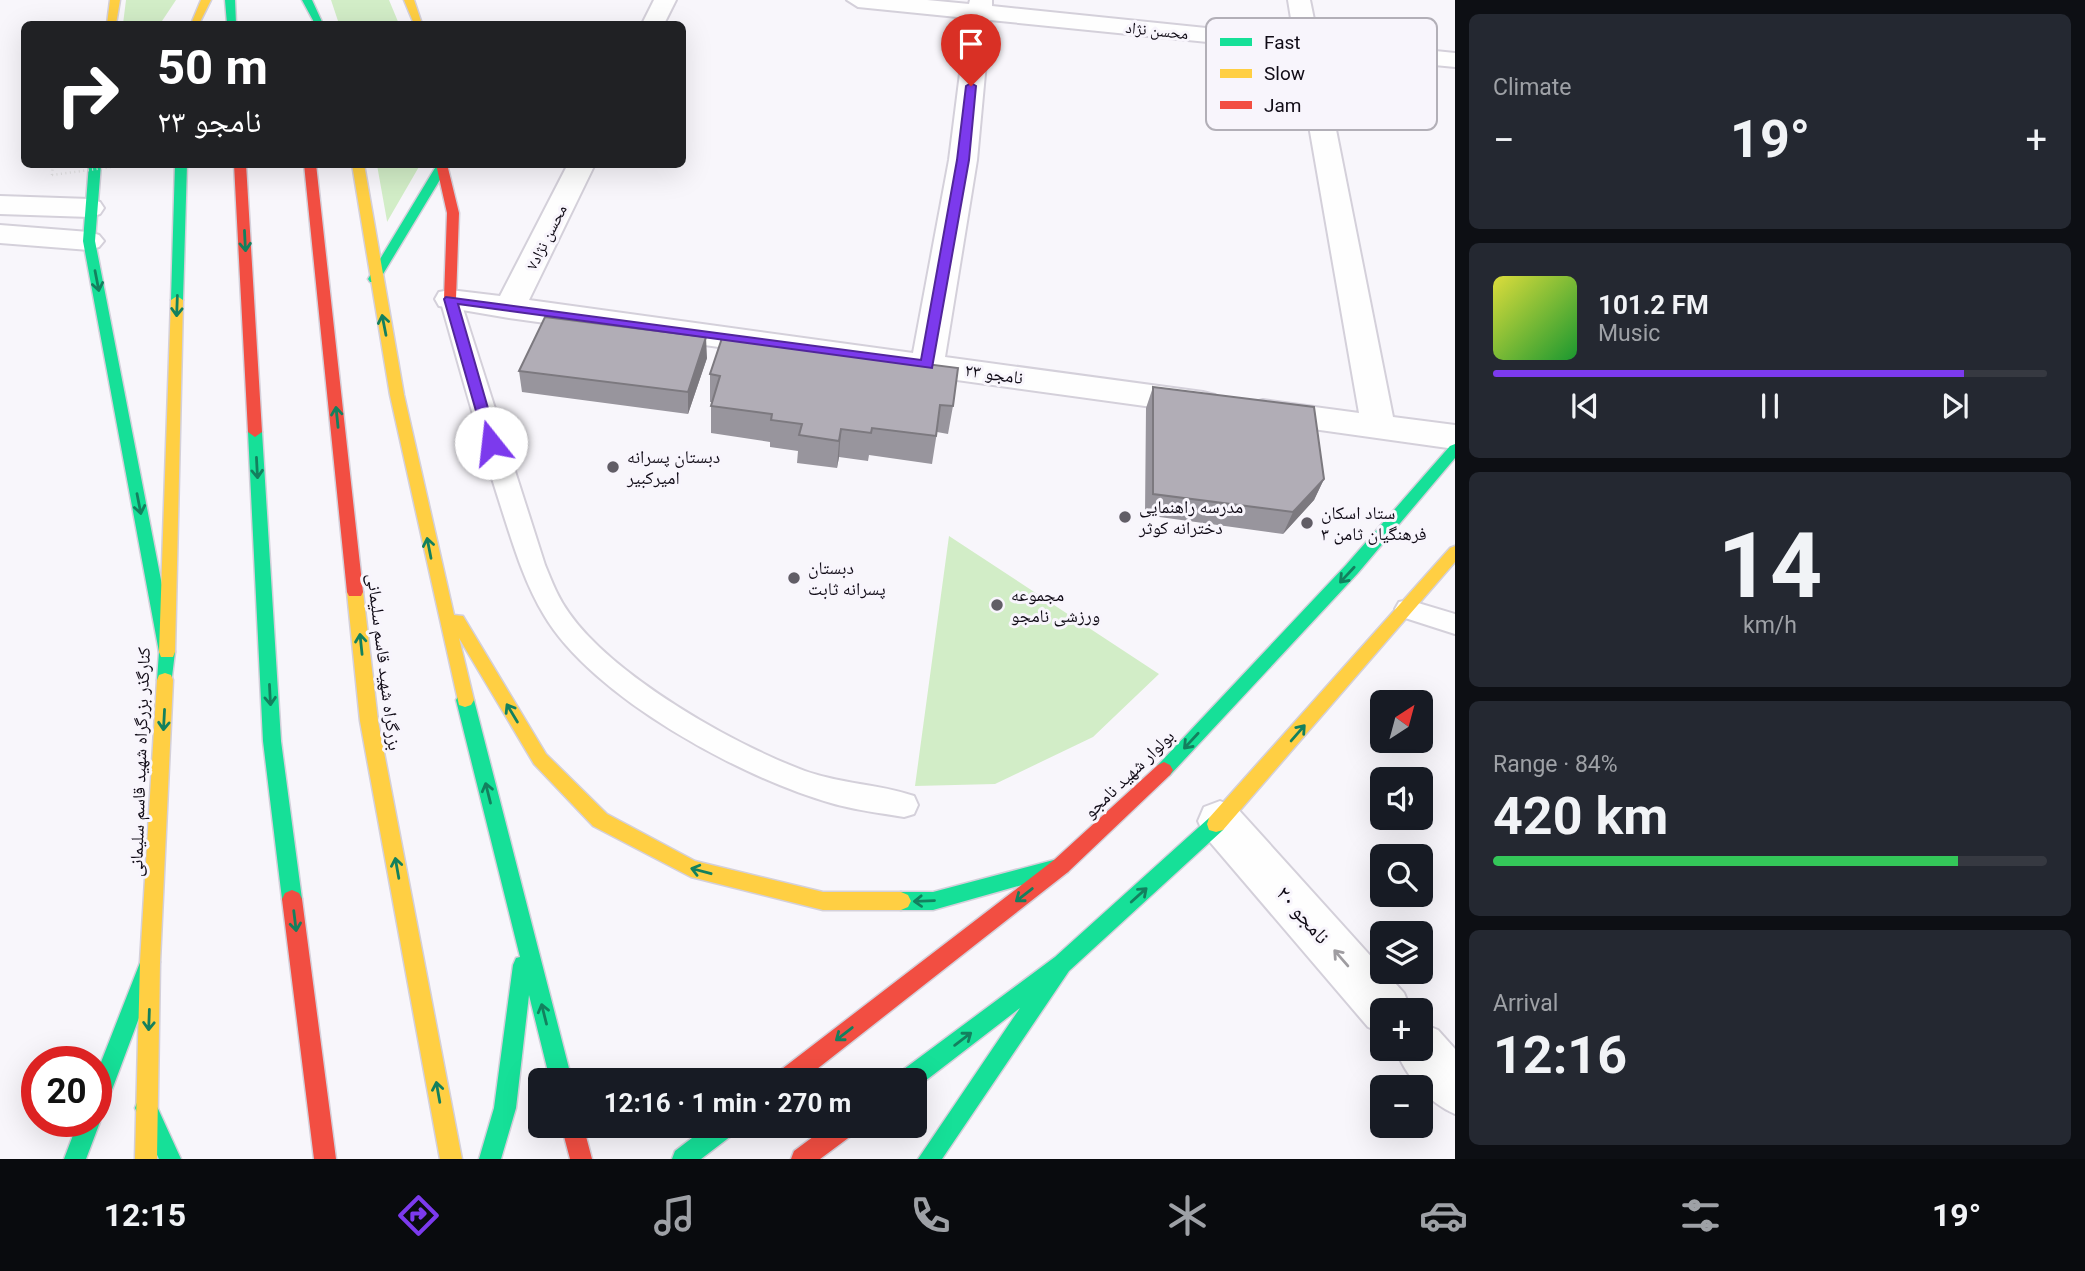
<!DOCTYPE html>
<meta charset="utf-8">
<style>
:root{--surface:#171b24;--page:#242831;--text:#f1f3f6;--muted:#9ea1a6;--line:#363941;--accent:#7c3aed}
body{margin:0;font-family:Roboto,"Noto Naskh Arabic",sans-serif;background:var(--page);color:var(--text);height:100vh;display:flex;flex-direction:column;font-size:26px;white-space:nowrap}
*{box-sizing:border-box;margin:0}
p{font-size:23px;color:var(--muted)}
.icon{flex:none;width:38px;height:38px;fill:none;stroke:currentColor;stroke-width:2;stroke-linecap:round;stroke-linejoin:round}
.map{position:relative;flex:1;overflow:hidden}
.panel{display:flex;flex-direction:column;gap:14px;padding:14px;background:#0d0f14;width:630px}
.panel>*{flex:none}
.guide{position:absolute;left:21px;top:21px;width:665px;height:147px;border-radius:10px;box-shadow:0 7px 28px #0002;background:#202124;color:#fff;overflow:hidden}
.needle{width:46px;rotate:36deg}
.fabs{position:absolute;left:1370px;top:690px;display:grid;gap:14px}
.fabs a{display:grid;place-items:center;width:63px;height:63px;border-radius:10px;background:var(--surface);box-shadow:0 7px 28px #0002;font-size:35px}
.speed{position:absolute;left:21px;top:1046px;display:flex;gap:14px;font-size:35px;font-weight:700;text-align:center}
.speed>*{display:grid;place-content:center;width:91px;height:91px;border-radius:50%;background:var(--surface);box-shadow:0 7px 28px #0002;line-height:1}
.speed .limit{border:10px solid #d22;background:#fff;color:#111}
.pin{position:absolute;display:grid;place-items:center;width:60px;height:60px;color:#fff;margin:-72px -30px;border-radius:50% 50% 50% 0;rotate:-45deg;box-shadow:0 0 7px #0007}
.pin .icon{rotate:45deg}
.me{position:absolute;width:77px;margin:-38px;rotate:344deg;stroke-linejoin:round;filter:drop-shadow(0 0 5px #0008)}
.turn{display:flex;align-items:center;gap:24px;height:147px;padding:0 21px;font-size:32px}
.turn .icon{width:91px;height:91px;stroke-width:2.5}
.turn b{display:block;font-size:49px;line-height:60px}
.big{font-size:52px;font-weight:700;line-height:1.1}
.panel .tile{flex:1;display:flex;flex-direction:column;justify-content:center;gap:10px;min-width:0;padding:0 24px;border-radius:10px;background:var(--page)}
.panel .dial{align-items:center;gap:0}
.dial b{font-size:91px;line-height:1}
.song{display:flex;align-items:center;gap:21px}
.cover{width:84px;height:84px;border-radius:10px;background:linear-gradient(135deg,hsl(60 70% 55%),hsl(130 70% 35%))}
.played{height:7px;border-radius:4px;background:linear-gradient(90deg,var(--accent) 85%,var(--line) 85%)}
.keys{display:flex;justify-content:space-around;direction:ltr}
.heat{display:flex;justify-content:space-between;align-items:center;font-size:38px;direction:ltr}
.charge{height:10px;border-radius:5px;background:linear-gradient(90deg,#34c759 84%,var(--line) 0)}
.trip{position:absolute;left:528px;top:1068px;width:399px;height:70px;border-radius:10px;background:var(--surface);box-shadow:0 7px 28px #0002;font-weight:700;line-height:70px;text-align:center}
.menu{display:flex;height:112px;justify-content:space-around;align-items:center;background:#090b0e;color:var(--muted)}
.menu .icon{width:49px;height:49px}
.menu .on{color:var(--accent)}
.menu b{font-size:32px;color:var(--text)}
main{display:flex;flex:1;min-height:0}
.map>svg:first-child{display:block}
.green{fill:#d2edc7}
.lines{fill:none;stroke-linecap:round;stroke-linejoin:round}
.lane-casing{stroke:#d4d0da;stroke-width:4}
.street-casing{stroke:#d4d0da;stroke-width:4}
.fast-casing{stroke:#d4d0da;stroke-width:3}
.slow-casing{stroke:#d4d0da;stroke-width:3}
.jam-casing{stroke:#d4d0da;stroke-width:3}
.path{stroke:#e3e2e4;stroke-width:2.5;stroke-dasharray:1 3.5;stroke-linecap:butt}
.lane{fill:#fefefe;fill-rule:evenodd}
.street{fill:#fefefe;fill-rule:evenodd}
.fast{fill:#16e098;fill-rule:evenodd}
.slow{fill:#ffcf43;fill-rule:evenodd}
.jam{fill:#f24e42;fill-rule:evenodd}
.path-bridge{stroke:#e3e2e4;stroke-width:2.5;stroke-dasharray:1 3.5;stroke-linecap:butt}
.wall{fill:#98959d}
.shaded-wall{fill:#7c797f}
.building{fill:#b1adb6;stroke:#7c797f;stroke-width:2}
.oneway{stroke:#13805e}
.oneway2{stroke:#9f9da1}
.route{fill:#7c3aed;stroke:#51269a;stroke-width:2}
.poi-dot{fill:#615d66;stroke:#f8f5fc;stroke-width:2.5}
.labels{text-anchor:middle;stroke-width:6;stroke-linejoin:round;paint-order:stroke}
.far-street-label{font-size:16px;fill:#100b16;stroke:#f8f5fc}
.street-label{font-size:18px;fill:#100b16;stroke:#f8f5fc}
.poi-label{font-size:18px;fill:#100b16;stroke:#f8f5fc;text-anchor:start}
.near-street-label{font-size:21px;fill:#100b16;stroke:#f8f5fc}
.key{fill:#f8f5fc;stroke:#b2afb7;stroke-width:2}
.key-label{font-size:19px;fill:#100b16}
</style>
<main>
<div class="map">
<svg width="1455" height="1159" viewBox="0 0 1455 1159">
<rect width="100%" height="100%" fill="#f8f6fb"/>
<!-- green -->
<path class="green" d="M126 0H176L160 24H123Z
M331 0H389L399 24H339Z
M377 165H420L387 222V221Z
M949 536 1159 674 1093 737 995 784 915 786Z"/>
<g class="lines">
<!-- lane casing -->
<g class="lane-casing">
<path id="lane" d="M450 293 460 299 545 565C552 582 558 598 569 613 614 677 733 744 805 771 841 784 879 784 914 796L918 805 914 814 904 817C880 813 855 810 831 803 742 778 592 697 544 615 524 582 513 544 501 507 479 438 460 369 440 299Z
M1408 600 1455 614V634L1399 616 1395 609 1399 602Z"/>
</g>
<!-- street casing -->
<g class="street-casing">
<path id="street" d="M654 0H676L664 24H642Z
M847 0H927L969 4 970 0H992V6L1294 37 1288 0H1310L1318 39 1455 53V67L1321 54 1393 417 1455 425V449L1263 422 1251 419 1246 411 1251 403 1263 400 1359 413 1296 51 990 20 977 160 945 357 1203 392 1215 395 1220 403 1215 411 1203 414 509 318 439 306 435 299 439 292 450 290 500 296 568 164H595L529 300 913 353 949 160 967 18 858 7Z
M0 196 90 199 100 202 104 208 100 214 90 217 0 214Z
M0 225 89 232 99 235 104 241 99 247 89 250 0 243Z
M1220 801 1236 807 1404 993 1411 1010H1382V1033L1368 1027 1204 835 1198 821 1204 807Z
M1421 1023 1438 1030 1455 1049V1114C1427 1102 1406 1076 1395 1048H1421Z"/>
</g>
<!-- fast casing -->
<g class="fast-casing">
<path id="fast" d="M225 0H235L236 24H227Z
M302 0H312L323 24H315Z
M89 164H101L95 241 175 652 171 685H159L157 680 159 652 83 241Z
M175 164H187L183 300 177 304 171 300Z
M441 165 447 168 380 279 378 282H370L368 279 435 168Z
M255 427 262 432 281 741 302 899 299 905 292 908 285 905 282 899 263 741 248 432Z
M1455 444V458L1358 573 1170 775 1164 778 1158 775 1155 770 1158 765 1346 565 1450 446Z
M465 693 471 695 474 700 572 1080H550L529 995 516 1108 501 1159H479L494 1108 513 965 516 958 520 957 456 700 459 695Z
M1216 816 1223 818 1225 824 1223 830 1069 971 942 1159H918L1020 1008 916 1088 915 1080H897L900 1072 1055 957 1209 818Z
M1061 858 1068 860 1070 866 1068 872 933 910H901L894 907 891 901 894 895 901 892H933Z
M150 953 157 955 160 962 104 1111 96 1114V1075L143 955Z
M146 1097 154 1100 181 1159H159L135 1108 138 1100Z
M96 1114 100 1122 86 1159H64L78 1122H96Z
M709 1125H738L735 1133 701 1159H672L675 1151Z"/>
</g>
<!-- slow casing -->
<g class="slow-casing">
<path id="slow" d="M110 0H120L116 24H107Z
M201 0H211L199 24H191Z
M404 0H414L422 24H414Z
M352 164H364L404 395 454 615 463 616 546 754 607 814 695 861 823 892H901L908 895 911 901 908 907 901 910H823L691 877 593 826 534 764 459 638 474 700 471 705 465 707 459 705 390 395Z
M177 296 183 300 175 652 173 657H161L159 652 171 300Z
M1455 546V562L1223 830 1216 832 1209 830 1207 824 1209 818 1450 548Z
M355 586 361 588 363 592 378 721 462 1159H440L360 721 347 592 349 588Z
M165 673 171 675 173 680 160 962 157 1159H135L140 962 157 680 159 675Z"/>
</g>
<!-- jam casing -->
<g class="jam-casing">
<path id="jam" d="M234 164H246L262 432 255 437 248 432Z
M304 164H316L363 592 361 596H349L347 592Z
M436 164H447L459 213 456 299 450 303 444 299 447 213Z
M1164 762 1170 765 1173 770 1170 775 1068 872 803 1080H775L778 1072 1054 860 1158 765Z
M292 890 299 893 302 899 336 1159H314L282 899 285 893Z
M561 1125H583L592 1159H570Z
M829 1125H858L855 1133 820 1159H791L794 1151Z"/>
</g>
<!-- path -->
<path class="path" d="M52 175 53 164"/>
<!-- lane -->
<use href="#lane" class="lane"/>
<!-- street -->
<use href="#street" class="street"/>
<!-- fast -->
<use href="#fast" class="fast"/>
<!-- slow -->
<use href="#slow" class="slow"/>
<!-- jam -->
<use href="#jam" class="jam"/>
<!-- path-bridge -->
<path class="path-bridge" d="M52 175 134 164"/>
</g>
<!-- wall -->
<path class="wall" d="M707 358 688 414 522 392 519 371Z
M710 374 953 406 948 434 937 432 932 464 869 455 868 461 839 457 837 468 797 463 798 451 770 447V442L711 433V406L712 402H710Z
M1153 387 1324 479 1314 500 1283 534 1145 515 1146 408Z"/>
<!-- shaded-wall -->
<path class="shaded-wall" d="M706 337 707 358 688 414V392Z
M841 429 839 457 837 468 839 441Z
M1324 479 1314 500 1283 534 1293 512Z"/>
<!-- building -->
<path class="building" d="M545 317 706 337 688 392 519 371Z
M722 338 958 368 953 406 940 405 936 436 872 428 871 433 841 429 839 441 799 435 802 424 771 420 772 414 711 406 720 376 710 374Z
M1153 387 1314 407 1324 479 1293 512 1153 494Z"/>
<!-- one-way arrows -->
<defs><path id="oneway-shaft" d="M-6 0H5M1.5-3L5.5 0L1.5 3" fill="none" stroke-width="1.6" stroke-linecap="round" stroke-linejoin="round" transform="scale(1.75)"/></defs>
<g class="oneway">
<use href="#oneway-shaft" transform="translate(245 241) rotate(87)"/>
<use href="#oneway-shaft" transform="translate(97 281) rotate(79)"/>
<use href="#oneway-shaft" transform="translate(177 306) rotate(92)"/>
<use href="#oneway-shaft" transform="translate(384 325) rotate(-101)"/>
<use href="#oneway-shaft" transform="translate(337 417) rotate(-96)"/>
<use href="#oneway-shaft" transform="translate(257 468) rotate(87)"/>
<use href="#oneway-shaft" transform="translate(139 504) rotate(79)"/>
<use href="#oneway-shaft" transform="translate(429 548) rotate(-101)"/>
<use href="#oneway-shaft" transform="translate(1347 575) rotate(133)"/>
<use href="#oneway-shaft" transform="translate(361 644) rotate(-96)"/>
<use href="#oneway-shaft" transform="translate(270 695) rotate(87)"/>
<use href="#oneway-shaft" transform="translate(512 713) rotate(-121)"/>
<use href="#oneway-shaft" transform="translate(164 720) rotate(93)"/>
<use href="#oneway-shaft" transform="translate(1298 733) rotate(-49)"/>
<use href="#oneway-shaft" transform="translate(1191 741) rotate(133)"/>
<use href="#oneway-shaft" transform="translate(488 793) rotate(-104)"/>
<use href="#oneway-shaft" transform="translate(397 868) rotate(-100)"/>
<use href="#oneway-shaft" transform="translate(701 871) rotate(-165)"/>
<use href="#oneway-shaft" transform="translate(1024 895) rotate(142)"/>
<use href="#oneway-shaft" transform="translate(1139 895) rotate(-42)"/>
<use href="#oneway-shaft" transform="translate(924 901) rotate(178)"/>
<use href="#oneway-shaft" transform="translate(295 921) rotate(83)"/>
<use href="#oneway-shaft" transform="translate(544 1014) rotate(-104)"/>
<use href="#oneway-shaft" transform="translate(149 1020) rotate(92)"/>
<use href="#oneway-shaft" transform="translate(844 1034) rotate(142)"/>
<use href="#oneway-shaft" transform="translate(963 1039) rotate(-37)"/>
<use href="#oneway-shaft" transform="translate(438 1092) rotate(-100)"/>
</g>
<use class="oneway2" href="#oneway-shaft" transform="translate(1341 958) rotate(-131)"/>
<!-- route -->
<path class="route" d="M971 83 976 86 969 160 932 368 458 304 498 443 496 446H486L444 299 446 297 921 360 957 160 966 86Z"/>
<!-- markers -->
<g class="poi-dot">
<circle cx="613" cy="467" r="7"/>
<circle cx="1125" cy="517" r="7"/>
<circle cx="1307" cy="523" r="7"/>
<circle cx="794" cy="578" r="7"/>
<circle cx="997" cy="605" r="7"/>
</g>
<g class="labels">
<!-- far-street labels -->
<g class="far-street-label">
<text transform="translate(1157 30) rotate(6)" y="6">محسن نژاد</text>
<text transform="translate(546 237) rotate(-63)" y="6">محسن نژاد۷</text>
</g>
<!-- street labels -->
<g class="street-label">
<text transform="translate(994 374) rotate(8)" y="6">نامجو ۲۳</text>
<text transform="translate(384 662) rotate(83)" y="6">بزرگراه شهید قاسم سلیمانی</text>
<text transform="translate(140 762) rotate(-88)" y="6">کنارگذر بزرگراه شهید قاسم سلیمانی</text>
<text transform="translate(1129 774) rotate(-44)" y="6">بولوار شهید نامجو</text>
</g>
<!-- poi labels -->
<g class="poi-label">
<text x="627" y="463">دبستان پسرانه<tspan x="627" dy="21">امیرکبیر</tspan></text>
<text x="1139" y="513">مدرسه راهنمایی<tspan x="1139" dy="21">دخترانه کوثر</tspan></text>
<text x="1321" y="519">ستاد اسکان<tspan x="1321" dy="21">فرهنگیان ثامن ۳</tspan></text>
<text x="808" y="574">دبستان<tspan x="808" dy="21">پسرانه ثابت</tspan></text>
<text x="1011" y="601">مجموعه<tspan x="1011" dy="21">ورزشی نامجو</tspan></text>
</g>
<!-- near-street labels -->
<g class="near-street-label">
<text transform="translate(1303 915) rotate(49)" y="7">نامجو ۲۰</text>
</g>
</g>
<!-- legend -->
<rect x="1206" y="18" width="231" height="112" rx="10" class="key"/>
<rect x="1220" y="38" width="32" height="8" fill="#16e098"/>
<rect x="1220" y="69" width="32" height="9" fill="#ffcf43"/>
<rect x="1220" y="101" width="32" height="8" fill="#f24e42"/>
<g class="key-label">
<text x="1264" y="49">Fast</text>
<text x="1264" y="80">Slow</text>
<text x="1264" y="112">Jam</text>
</g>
</svg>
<div class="fabs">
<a><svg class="needle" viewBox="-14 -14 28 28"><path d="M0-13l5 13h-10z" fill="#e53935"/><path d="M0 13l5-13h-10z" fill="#9ea1a6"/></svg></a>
<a><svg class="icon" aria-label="sound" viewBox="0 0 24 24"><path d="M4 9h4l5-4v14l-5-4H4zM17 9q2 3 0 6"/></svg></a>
<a><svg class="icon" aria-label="search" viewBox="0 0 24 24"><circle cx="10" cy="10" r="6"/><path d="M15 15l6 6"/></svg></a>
<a><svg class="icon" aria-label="layers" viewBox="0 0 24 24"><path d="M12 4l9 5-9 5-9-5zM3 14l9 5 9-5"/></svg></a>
<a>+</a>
<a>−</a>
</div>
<div class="speed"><div class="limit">20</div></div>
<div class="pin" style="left:971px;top:86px;background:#d93025"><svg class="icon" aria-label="arrive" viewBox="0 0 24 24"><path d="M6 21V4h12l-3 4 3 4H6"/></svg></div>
<svg class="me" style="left:491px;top:443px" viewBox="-20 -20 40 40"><circle r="19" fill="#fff"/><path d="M0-13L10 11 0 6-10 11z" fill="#7c3aed"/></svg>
<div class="trip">12:16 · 1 min · 270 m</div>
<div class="guide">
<div class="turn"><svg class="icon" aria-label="right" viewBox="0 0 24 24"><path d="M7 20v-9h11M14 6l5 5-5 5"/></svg><div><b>50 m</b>نامجو ۲۳</div></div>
</div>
</div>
<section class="panel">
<div class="tile"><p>Climate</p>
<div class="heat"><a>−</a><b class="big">19°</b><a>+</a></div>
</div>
<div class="tile">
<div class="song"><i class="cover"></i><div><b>101.2 FM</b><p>Music</p></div></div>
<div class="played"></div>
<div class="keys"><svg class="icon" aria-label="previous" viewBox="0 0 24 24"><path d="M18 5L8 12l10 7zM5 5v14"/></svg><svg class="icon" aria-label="pause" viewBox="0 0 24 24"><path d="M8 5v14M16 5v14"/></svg><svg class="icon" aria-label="next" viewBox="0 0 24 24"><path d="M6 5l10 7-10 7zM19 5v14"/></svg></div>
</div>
<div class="tile dial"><b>14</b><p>km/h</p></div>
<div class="tile"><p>Range · 84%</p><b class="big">420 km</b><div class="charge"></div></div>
<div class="tile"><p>Arrival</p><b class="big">12:16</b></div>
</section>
</main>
<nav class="menu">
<b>12:15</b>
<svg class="icon on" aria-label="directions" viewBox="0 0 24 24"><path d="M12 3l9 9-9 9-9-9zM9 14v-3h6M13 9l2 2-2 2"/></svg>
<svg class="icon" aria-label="music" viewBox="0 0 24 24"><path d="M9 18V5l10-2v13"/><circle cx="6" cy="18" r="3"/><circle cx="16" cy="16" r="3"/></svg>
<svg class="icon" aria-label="phone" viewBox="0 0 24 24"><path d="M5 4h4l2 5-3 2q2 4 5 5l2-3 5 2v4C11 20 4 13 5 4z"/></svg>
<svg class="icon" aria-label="climate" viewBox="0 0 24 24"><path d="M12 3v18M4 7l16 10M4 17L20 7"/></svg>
<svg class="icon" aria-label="car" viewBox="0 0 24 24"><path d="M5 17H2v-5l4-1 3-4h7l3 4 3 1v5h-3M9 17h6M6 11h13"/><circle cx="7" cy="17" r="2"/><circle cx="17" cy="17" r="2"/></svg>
<svg class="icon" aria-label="filters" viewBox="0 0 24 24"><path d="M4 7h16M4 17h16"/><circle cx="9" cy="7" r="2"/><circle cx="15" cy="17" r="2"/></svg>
<b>19°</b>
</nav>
